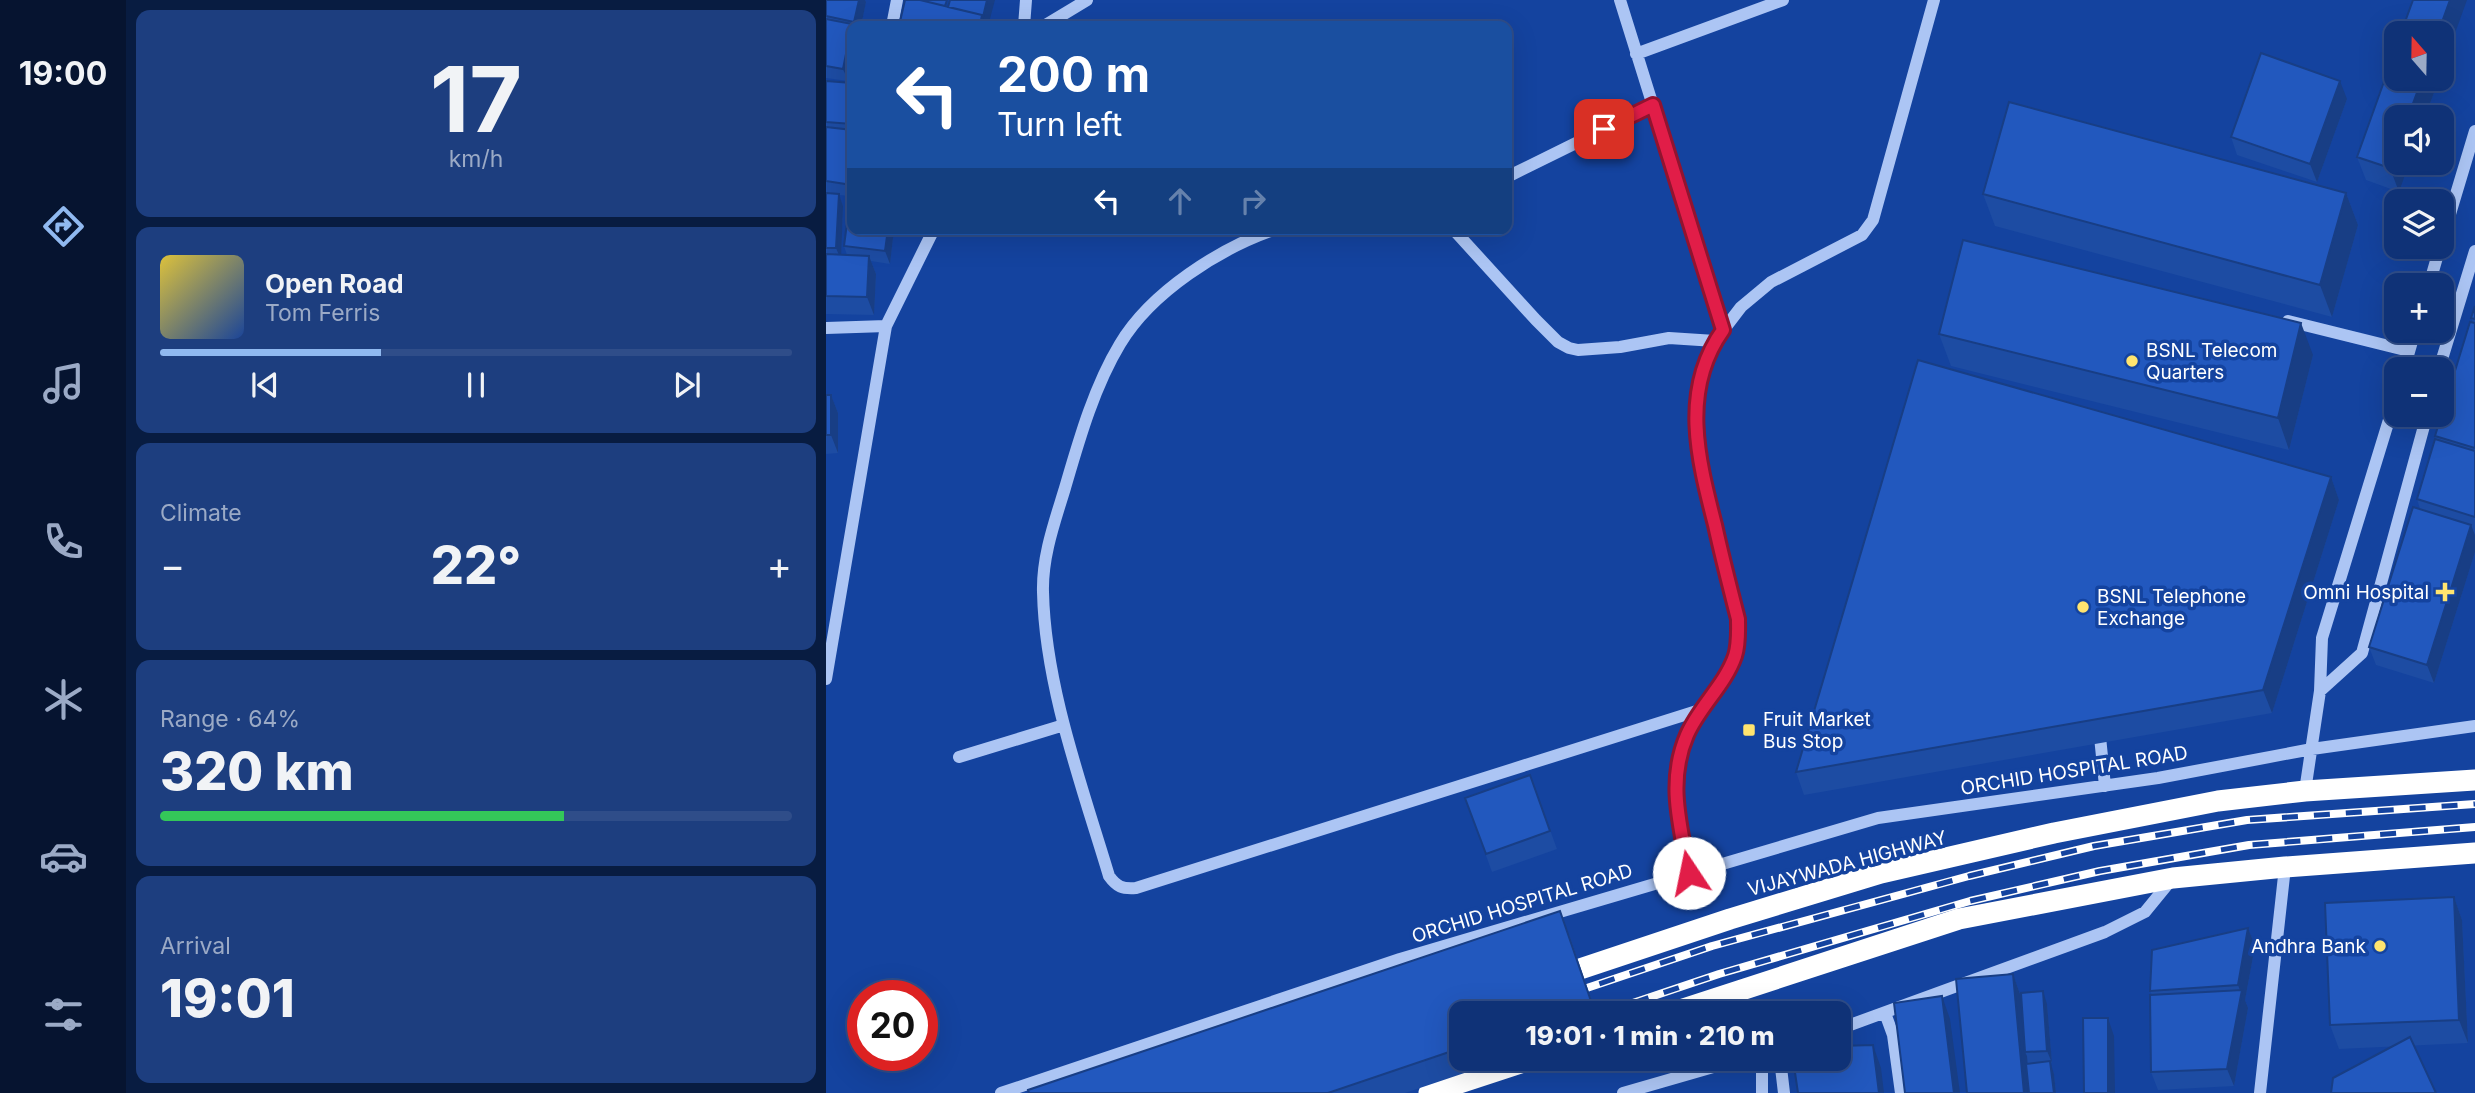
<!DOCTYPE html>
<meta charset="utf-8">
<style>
:root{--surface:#0f3277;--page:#1d3e7f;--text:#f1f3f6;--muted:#9baac6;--line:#2f4d89;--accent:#90b9f0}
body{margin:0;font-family:Inter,sans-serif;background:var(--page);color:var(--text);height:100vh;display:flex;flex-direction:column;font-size:26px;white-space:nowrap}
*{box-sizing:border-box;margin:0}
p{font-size:23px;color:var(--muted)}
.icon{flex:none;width:38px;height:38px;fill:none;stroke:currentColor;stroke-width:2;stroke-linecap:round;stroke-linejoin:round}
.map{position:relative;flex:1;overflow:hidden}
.side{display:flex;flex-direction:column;gap:10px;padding:10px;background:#081c41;width:700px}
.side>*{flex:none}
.hud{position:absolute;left:21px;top:21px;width:665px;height:214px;border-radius:14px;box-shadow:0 7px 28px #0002,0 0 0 2px var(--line);background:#1a4fa0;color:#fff;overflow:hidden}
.needle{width:46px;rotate:340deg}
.tools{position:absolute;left:1558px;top:21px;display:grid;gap:14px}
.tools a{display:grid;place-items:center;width:70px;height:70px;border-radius:14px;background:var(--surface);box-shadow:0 7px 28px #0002,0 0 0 2px var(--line);font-size:35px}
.speed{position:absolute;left:21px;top:980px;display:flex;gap:14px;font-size:35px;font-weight:700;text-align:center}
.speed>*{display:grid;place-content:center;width:91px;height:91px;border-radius:50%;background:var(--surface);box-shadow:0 7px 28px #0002,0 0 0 2px var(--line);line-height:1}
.speed .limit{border:10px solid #d22;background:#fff;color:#111}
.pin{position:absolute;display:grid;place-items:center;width:60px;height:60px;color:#fff;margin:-30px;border-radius:14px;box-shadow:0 4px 10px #0006}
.me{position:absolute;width:77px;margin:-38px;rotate:349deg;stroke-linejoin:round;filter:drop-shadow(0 0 5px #0008)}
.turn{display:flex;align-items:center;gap:24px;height:147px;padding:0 35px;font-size:32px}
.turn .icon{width:91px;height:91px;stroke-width:2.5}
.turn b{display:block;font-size:49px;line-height:60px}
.lanes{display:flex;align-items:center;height:66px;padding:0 35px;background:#0003;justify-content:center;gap:35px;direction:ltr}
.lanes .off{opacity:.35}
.big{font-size:52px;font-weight:800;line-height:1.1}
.side .tile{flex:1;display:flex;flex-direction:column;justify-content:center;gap:10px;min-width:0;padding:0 24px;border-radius:14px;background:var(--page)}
.side .dial{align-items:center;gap:0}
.dial b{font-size:91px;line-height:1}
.song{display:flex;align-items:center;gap:21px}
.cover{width:84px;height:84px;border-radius:10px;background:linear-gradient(135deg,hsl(50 70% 55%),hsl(220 70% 35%))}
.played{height:7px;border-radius:4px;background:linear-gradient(90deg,var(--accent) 35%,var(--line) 35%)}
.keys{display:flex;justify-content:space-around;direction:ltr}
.heat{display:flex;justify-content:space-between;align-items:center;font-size:38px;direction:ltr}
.charge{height:10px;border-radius:5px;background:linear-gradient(90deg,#34c759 64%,var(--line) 0)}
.trip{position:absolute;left:623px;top:1001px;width:402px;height:70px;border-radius:14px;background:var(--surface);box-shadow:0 7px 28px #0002,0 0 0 2px var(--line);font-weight:800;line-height:70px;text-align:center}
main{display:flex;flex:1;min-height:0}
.tab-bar{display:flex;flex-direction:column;width:126px;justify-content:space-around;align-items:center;background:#061430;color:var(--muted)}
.tab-bar .icon{width:49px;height:49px}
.tab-bar .on{color:var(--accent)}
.tab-bar b{font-size:32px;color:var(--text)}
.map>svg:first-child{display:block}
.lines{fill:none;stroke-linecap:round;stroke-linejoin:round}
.minor{stroke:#acc5f4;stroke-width:12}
.highway{stroke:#fff;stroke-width:21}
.rail-casing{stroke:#fff;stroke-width:8}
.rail{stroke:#14439f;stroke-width:5;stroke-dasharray:16;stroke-linecap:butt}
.wall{fill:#1d4ca3;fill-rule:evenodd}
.shaded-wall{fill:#183e85}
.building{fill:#2258be;stroke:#183e85;stroke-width:2}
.route-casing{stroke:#92132f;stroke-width:18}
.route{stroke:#e11d48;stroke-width:12}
.poi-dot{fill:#ffe46f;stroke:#14439f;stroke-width:2.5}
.labels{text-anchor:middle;stroke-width:7;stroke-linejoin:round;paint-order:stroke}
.poi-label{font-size:19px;fill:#fff;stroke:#14439f;text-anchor:start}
.street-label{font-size:19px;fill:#fff;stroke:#14439f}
</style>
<main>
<nav class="tab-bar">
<b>19:00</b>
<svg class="icon on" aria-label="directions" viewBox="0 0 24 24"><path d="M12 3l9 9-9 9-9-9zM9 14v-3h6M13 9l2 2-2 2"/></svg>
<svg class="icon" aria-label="music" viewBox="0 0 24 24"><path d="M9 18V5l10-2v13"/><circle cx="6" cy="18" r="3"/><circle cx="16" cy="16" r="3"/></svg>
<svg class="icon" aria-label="phone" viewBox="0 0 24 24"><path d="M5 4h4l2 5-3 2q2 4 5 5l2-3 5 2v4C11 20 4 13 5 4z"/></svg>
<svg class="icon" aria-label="climate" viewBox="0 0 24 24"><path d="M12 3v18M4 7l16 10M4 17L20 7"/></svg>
<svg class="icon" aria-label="car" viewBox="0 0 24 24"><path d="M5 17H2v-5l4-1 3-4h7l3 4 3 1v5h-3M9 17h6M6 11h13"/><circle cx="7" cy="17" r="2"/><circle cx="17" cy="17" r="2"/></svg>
<svg class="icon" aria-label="filters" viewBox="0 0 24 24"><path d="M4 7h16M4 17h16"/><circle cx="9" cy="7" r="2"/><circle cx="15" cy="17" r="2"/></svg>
</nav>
<section class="side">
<div class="tile dial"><b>17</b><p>km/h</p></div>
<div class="tile">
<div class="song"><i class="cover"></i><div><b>Open Road</b><p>Tom Ferris</p></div></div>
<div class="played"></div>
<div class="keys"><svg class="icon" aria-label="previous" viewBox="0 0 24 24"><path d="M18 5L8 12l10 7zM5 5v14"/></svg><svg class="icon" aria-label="pause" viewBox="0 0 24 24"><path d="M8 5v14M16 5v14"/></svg><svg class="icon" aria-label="next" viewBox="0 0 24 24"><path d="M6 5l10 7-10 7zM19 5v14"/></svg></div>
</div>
<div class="tile"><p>Climate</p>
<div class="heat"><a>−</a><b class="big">22°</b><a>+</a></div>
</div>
<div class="tile"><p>Range · 64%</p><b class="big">320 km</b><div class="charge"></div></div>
<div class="tile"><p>Arrival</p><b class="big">19:01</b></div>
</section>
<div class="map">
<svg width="1649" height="1093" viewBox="0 0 1649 1093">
<rect width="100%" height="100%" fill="#14439f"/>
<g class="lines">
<!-- minor -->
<path class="minor" d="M794 0 897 330
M66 26 71 0
M198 26 200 0
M218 26 261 0
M810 54 957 0
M681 177 827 105
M450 229C394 248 325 292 294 344 268 387 253 440 239 488 229 521 216 556 217 592 219 686 256 786 283 876 291 887 296 889 310 888L874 710
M627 229 710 320 732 342 743 348 752 350 794 347 843 338 889 341
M1615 244 1649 131
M1603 285 1614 247
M1462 321 1583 351
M0 328 60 326
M1578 369 1589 331
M1613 369 1649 251
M0 679 60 326 108 229
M1494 691 1536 653 1601 415
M1273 727 1279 786
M133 757 238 725
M1479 791 1494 691 1496 638 1570 397
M863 873C855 834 844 795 854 755 864 716 897 692 909 656 913 644 912 631 912 619L870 443V412L878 366 889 341 915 307 945 282 1036 235 1047 220 1108 0
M1059 1013 1067 1035 1075 1093
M1013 1029 1279 932 1319 912 1346 879
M936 1059V1093
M954 1059 958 1093
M175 1093 574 959 1052 818 1332 778 1486 749 1649 726
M797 1093 915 1059
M1434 1093 1459 867"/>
<!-- highway -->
<path class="highway" d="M730 977 904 919 1055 873 1228 833 1392 801 1479 791 1649 780
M845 1013 1133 919 1347 878 1459 867 1649 853
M603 1093 707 1059"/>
<!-- rail casing -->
<g class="rail-casing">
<path id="rail" d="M743 994 886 946 1143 876 1268 846 1421 820 1649 804
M777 1013 893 974 1144 901 1274 871 1423 845 1649 827"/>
</g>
<!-- rail -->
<use href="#rail" class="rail"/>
</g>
<!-- wall -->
<path class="wall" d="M0 0H39L40 2 35 26H26L22 81 0 78Z
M1570 79H1613L1599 117H1570L1573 192 1540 180 1531 157Z
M0 81 26 83V229H68L64 264 45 261 50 274 48 315 0 314ZM13 195 24 196 18 246 21 255H15L17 206Z
M1521 99 1491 182 1411 155 1405 137Z
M1520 193 1532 225 1506 317 1169 226 1157 194Z
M1649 306V552L1608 683 1550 665 1543 647 1594 509 1591 499 1610 440 1609 436 1647 323 1645 318Z
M1113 334 1487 355 1463 450 1125 366Z
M0 395H5L12 413V453L0 454Z
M1505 477 1513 500 1446 713 978 795 970 772Z
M704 775 731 849 666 872 639 798Z
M1628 897 1636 920 1642 1043 1513 1049 1504 1025Z
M1422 928 1429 946 1419 1000 1422 1008 1408 1086 1332 1090 1325 1072 1326 995 1324 991Z
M743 934 770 1013H635V1059H680L579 1093H203Z
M1187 974 1195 997 1221 1004 1226 1063H1224L1228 1074 1230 1093H1141Z"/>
<!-- shaded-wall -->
<path class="shaded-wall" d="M33 0H39L40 2 35 26H30L28 22Z
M161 0H169L162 26H154Z
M1624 0H1641L1615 72V33H1612Z
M26 24 27 26 26 59 22 81 17 69Z
M1596 79H1613L1599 117H1582Z
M1514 81 1521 99 1491 182 1484 164Z
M1570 153V163H1583L1573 192 1564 168Z
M1520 193 1532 225 1506 317 1494 285Z
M13 194 17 206 15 260 10 248Z
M62 229H68L64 264 59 251Z
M43 256 50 274 48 315 41 297Z
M1475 323 1487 355 1463 450 1452 418Z
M5 395 12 413V453L5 435Z
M1505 477 1513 500 1446 713 1437 690Z
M1645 525 1649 535V552L1608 683 1601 665Z
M1628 897 1636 920 1642 1043 1633 1020Z
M1422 928 1429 946 1419 1000 1422 1008 1408 1086 1401 1069 1415 993 1412 985Z
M1187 974 1195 997 1199 1052 1201 1056 1204 1093H1198Z
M1217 991 1221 1004 1226 1063 1221 1051Z
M1116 996 1124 1019 1134 1093H1128Z
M1282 1018 1288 1036 1289 1093H1282Z
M1047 1045 1055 1068 1058 1093H1053Z
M1224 1061 1228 1074 1230 1093H1228Z"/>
<!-- building -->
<path class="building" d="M0 0H33L28 22 0 16Z
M79 0H94L156 15 154 26H73Z
M94 0H121L119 6Z
M124 0H161L157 17 156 15 122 7Z
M1587 0H1624L1612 33H1575Z
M0 19 26 24 17 69 0 66Z
M1570 48V79H1596L1582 117H1570V153L1564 168 1531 157Z
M1435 53 1514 81 1484 164 1405 137Z
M0 81 26 83V124L0 122Z
M1183 102 1520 193 1494 285 1157 194Z
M0 127 26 130V185L0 181Z
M25 192 26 193V229H62L59 251 18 246Z
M0 193 13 194 10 248H0Z
M1137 240 1475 323 1452 418 1113 334Z
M0 254 43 256 41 297 0 296Z
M1649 306V319L1645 318Z
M1644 322 1649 323V448L1609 436Z
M1092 360 1505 477 1437 690 970 772Z
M0 395H5V435H0Z
M1609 439 1649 451V517L1591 499Z
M1587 507 1645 525 1601 665 1543 647Z
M704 775 724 831 660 854 639 798Z
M1628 897 1633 1020 1504 1025 1499 903Z
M734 911 766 1004 738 1013H635V1048L502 1093H203L202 1090Z
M1422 928 1412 985 1324 991 1326 950Z
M1187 974 1198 1093H1141L1130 979Z
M1416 990 1401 1069 1325 1072 1324 995Z
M1217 991 1221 1051 1199 1052 1195 993Z
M1116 996 1128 1093H1079L1068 1003Z
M1257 1018H1282V1093H1258Z
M1584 1037 1610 1093H1505L1507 1078Z
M1047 1045 1053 1093H972L967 1059H1013V1046Z
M1224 1061 1228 1093H1203L1200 1064Z"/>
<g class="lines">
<!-- route casing -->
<g class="route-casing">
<path id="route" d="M778 129 827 105 897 330C854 390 872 459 889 525 896 557 904 588 912 619 912 631 913 644 909 656 899 685 873 707 861 735 841 781 854 825 863 873"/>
</g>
<!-- route -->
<use href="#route" class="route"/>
</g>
<!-- markers -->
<g class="poi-dot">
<circle cx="1306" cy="361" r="7"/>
<path d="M1615.5 581.5h7v7h7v7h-7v7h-7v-7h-7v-7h7z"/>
<circle cx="1257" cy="607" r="7"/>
<rect x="916" y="723" width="14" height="14" rx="3.5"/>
<circle cx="1554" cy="946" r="7"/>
</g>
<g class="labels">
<!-- poi labels -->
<g class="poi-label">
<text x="1320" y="357">BSNL Telecom<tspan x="1320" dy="22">Quarters</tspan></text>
<text x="1603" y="599" text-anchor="end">Omni Hospital</text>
<text x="1271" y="603">BSNL Telephone<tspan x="1271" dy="22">Exchange</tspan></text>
<text x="937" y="726">Fruit Market<tspan x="937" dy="22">Bus Stop</tspan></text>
<text x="1540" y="953" text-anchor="end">Andhra Bank</text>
</g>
<!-- street labels -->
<g class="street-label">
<text transform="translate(1248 770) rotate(-9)" y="7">ORCHID HOSPITAL ROAD</text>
<text transform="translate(1021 863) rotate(-15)" y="7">VIJAYWADA HIGHWAY</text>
<text transform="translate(696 903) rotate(-17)" y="7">ORCHID HOSPITAL ROAD</text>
</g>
</g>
</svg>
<div class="tools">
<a><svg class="needle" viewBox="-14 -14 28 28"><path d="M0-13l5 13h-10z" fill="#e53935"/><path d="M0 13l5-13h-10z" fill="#9baac6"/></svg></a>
<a><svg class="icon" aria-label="sound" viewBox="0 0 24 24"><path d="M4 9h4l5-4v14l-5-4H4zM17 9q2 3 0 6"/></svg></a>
<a><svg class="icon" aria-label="layers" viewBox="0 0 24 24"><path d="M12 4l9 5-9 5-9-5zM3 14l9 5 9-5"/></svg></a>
<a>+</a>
<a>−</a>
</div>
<div class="speed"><div class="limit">20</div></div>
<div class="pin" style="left:778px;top:129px;background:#d93025"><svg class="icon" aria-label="arrive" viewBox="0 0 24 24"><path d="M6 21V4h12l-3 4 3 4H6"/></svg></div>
<svg class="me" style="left:863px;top:873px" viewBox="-20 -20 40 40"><circle r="19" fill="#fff"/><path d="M0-13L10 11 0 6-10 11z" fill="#e11d48"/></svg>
<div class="trip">19:01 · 1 min · 210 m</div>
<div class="hud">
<div class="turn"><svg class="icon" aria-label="left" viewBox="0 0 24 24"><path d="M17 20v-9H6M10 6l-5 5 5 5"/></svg><div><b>200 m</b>Turn left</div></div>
<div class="lanes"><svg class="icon" aria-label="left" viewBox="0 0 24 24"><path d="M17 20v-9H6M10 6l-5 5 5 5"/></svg><svg class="icon off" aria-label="ahead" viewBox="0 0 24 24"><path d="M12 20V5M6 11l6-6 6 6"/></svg><svg class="icon off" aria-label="right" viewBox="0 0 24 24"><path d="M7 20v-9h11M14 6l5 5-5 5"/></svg></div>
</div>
</div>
</main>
